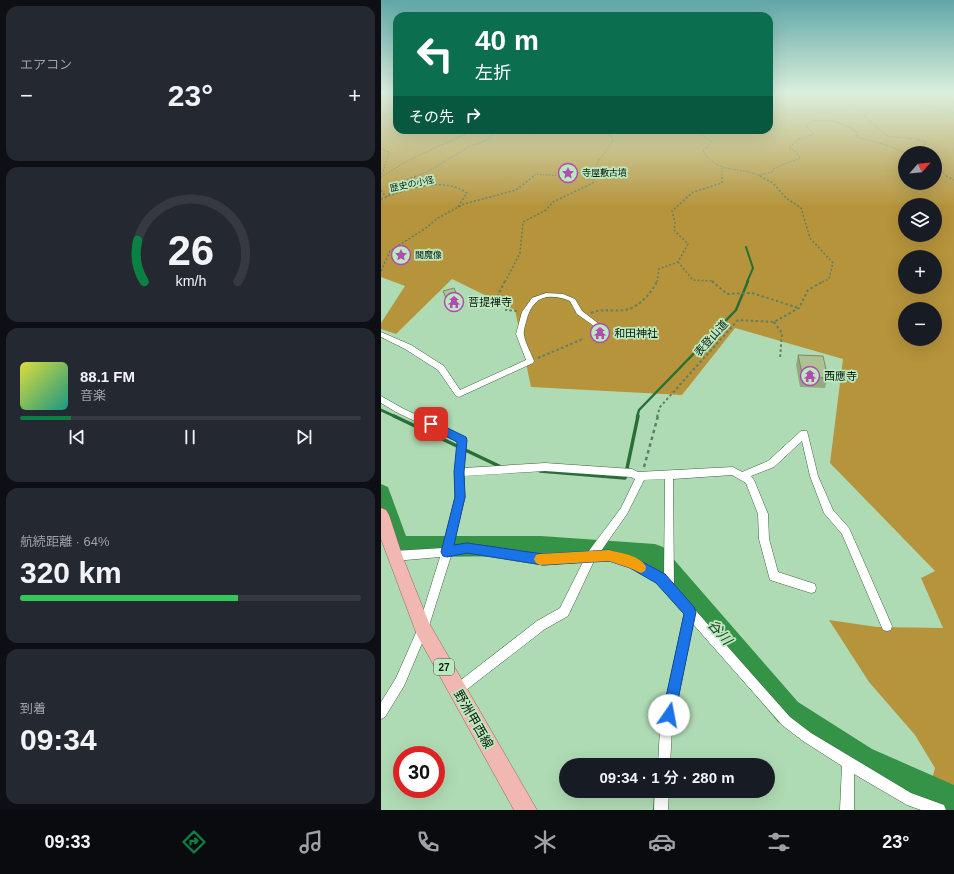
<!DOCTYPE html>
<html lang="ja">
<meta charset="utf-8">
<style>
:root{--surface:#171b24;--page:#242831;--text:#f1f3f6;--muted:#9ea1a6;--line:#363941;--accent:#0b8043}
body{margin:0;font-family:Arial,"Noto Sans JP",sans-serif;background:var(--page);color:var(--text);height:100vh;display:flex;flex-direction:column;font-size:15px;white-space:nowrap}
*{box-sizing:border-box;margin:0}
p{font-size:13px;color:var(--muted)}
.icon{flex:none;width:22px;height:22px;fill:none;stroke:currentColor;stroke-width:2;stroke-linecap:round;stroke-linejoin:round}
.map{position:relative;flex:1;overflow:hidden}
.drawer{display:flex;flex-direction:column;gap:6px;padding:6px;background:#0d0f14;width:381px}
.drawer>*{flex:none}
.banner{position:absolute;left:12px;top:12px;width:380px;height:122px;border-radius:12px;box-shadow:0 4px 16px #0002;background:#0b6e4f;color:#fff;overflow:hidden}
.needle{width:26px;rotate:63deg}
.buttons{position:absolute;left:517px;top:146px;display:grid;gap:8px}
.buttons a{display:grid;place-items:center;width:44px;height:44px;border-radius:50%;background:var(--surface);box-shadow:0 4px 16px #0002;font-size:20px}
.speed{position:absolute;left:12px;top:746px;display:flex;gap:8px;font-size:20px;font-weight:700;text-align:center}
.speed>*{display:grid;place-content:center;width:52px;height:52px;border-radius:50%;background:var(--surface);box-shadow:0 4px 16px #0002;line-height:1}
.speed .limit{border:6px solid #d22;background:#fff;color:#111}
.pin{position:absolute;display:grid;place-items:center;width:34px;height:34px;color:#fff;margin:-17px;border-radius:8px;box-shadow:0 2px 6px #0006}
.me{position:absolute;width:44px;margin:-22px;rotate:12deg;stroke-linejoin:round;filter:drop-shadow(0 0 3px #0008)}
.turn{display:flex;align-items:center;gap:14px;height:84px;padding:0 16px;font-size:18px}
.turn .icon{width:52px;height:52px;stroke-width:2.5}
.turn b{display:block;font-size:28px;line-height:34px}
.then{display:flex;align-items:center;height:38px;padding:0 16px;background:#0003;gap:8px;font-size:15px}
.big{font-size:30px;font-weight:600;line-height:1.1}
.drawer .widget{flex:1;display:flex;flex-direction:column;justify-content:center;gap:6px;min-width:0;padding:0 14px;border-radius:12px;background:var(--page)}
.drawer .dial{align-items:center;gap:0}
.dial svg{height:104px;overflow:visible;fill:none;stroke:var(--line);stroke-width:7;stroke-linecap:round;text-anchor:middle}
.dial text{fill:var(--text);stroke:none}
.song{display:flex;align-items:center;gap:12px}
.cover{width:48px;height:48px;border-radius:6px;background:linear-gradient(135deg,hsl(60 70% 55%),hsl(170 70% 35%))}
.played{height:4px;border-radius:2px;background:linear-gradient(90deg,var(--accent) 15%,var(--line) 15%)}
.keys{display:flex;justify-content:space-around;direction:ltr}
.heat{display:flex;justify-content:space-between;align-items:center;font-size:22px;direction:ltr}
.charge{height:6px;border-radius:3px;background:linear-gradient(90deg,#34c759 64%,var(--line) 0)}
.trip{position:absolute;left:178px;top:758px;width:216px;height:40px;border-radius:20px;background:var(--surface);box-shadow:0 4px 16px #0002;font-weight:600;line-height:40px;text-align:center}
.menu{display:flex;height:64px;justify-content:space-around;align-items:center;background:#090b0e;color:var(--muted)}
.menu .icon{width:28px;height:28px}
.menu .active{color:var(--accent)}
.menu b{font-size:18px;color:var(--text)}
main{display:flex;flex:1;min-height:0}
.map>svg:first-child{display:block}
.forest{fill:#b6943c;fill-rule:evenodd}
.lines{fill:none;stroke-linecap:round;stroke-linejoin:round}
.stream-far2{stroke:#286f36;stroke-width:2}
.stream-far1{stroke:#286f36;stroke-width:2.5}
.stream{stroke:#286f36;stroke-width:3.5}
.river{fill:#359348;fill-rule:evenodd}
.street-casing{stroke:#3d6442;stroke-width:1}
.primary-casing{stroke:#996256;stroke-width:1}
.path-far3{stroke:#607e63;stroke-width:1;stroke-dasharray:1.5 1.5;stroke-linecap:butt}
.path-far2{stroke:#607e63;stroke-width:1.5;stroke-dasharray:2 2;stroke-linecap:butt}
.path-far1{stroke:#607e63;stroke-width:2;stroke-dasharray:2.5 2.5;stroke-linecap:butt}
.path{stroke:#607e63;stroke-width:2.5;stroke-dasharray:3.5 3.5;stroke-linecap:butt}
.street{fill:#fff;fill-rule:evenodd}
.primary{fill:#f0b8b1;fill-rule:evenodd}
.wall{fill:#96a87e}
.shaded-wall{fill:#7a8867}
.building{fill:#aec393;stroke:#7a8867}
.route{fill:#1a73e8;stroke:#114b97}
.slow{fill:#f59e0b}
.labels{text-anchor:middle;stroke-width:3.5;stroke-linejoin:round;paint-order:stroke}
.far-poi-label{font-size:9px;fill:#0b1b0d;stroke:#bce8c0;text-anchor:start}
.far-street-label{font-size:9px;fill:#0b1b0d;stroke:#bce8c0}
.shield{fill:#bce8c0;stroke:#405843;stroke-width:1}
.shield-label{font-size:10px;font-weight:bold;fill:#0b1b0d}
.poi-label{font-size:11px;fill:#0b1b0d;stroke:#bce8c0;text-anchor:start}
.street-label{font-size:11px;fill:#0b1b0d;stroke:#bce8c0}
.near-street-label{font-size:13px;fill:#0b1b0d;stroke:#bce8c0}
.near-water-label{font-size:14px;font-style:italic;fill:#1a3f20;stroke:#bce8c0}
</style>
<main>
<section class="drawer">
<div class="widget"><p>エアコン</p>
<div class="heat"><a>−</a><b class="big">23°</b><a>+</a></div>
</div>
<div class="widget dial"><svg viewBox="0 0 100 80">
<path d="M14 69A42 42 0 1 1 86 69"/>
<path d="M14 69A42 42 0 0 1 9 37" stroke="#0b8043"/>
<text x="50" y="56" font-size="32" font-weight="700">26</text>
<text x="50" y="72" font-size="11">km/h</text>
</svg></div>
<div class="widget">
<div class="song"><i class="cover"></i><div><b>88.1 FM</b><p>音楽</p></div></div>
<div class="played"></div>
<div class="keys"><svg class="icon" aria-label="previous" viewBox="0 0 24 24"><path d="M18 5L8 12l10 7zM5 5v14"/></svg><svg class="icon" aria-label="pause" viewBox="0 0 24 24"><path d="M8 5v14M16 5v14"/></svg><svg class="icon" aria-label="next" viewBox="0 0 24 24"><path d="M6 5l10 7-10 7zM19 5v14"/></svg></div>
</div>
<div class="widget"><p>航続距離 · 64%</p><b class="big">320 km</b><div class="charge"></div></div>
<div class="widget"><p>到着</p><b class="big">09:34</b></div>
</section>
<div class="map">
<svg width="573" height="810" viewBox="0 0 573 810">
<rect width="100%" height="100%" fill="#afdbb4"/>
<!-- forest -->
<path class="forest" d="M0 94H16V130H388V94H573V801L546 797 554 768 534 735 488 682 448 620 496 627 562 628 540 578 554 571 449 463 462 359 354 328 301 395 150 387 134 310 71 279 15 334 0 329V323L24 286 0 277ZM524 153H554V183H524ZM524 205H554V235H524ZM524 257H554V287H524ZM524 309H554V339H524Z"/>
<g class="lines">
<!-- stream-far2 -->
<path class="stream-far2" d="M365 247 372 268 366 282"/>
<!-- stream-far1 -->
<path class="stream-far1" d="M0 410 15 417
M256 417 258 410 355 310 367 281"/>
<!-- stream -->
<path class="stream" d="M13 416 120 467
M159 471 244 478 257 416"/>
<!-- river -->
<path class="river" d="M0 484 7 487 25 536H160L274 544 282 547 417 702 491 749 573 785V810H561L471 769 397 722 268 565 160 556 18 557 10 554 0 525Z"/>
<!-- street casing -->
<g class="street-casing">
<path id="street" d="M165 293 182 294 194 299 201 311 218 324 217 326H213L196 314 189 301C166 292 151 297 145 322 144 326 142 331 143 335 144 343 150 353 153 361L152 363 78 397 75 396 57 370 24 349 0 337V332L30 345 63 366 79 390 145 360 135 334 141 312 151 298Z
M0 396 21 408 84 438 85 440 83 468 164 463 251 469 257 472 352 467 361 472 387 461 420 431H426L437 476 452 510 468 528 511 626 510 630 506 631 502 630 461 534 443 513 429 476 421 441 393 467 370 476 373 480 387 514 388 539 397 572 434 584 435 588 434 592 430 593 389 580 378 539 377 514 365 483 351 475 292 479 293 586 409 717 430 733 530 793 563 805 565 810H540L526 805 473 774V810H459L461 766 422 741 401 725 312 624 291 729 289 765H277L279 729 303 614 275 582 249 567 228 560 213 561 187 616 164 629 80 694 76 696 72 694 70 690 72 686 156 621 179 608 202 562 162 565 86 553 70 556 47 629 23 686 4 717 0 719V702L15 678 37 628 59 557 13 561 9 559 8 556 9 553 13 551 62 548 74 497V472L77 442 15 412 0 403ZM164 471 250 477 254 479 240 508 207 552 162 555 86 543 72 546 84 497 83 476ZM284 479 283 575C265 564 241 549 220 551L246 514 263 480Z
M274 791H288L287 810H273Z"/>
</g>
<!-- primary casing -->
<g class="primary-casing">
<path id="primary" d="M0 508 5 510 8 515 22 558 48 623 156 810H133L36 635 0 539Z"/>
</g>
<!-- path-far3 -->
<path class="path-far3" d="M460 94 470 97
M542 94 540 99 544 105 573 113
M489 97H468L466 101 506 136 535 139 545 142 542 148 544 153
M0 118 16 110
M140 130 150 134 170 130 182 132V130
M313 130 331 142 322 151C338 176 359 165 381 177
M0 149 8 152 1 175
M554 161C560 166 560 174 567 177
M554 167 561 169
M341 168V177
M211 171V177
M378 175 392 172V169L419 158 416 153 408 148 416 140 433 134 426 127 429 122C447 117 461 122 476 132V137L508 146 525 153
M0 177 26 161 93 130
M33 177 46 172 89 146 104 141 118 130
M151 177 155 174 192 177
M193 177 196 173 211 171 232 140 226 130"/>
<!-- path-far2 -->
<path class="path-far2" d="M179 176H194
M379 176 392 183 405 198 420 208 429 238 452 263 448 279 441 282
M565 176 573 180
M0 190 5 197 20 182 36 176
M0 199C25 189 62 176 86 193L76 208
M297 262 312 280 331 281 333 282
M0 271 9 251 45 228 57 218 83 204 135 190 153 176
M124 282 139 253 142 222 165 210 172 202 212 183 211 176
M276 282 278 269 297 262 307 244 293 230 294 222 291 211 312 192 341 183V176"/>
<!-- path-far1 -->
<path class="path-far1" d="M124 281 116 297 130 303 125 310 137 311
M331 281 346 294 371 293 418 308
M210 313C221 308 232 312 244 310 257 308 271 293 276 281
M393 322 401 333 399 359
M157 358 202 339
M276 417 279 407 357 320 393 322 418 308 427 290 443 281"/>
<!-- path -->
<path class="path" d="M263 467 277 416"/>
<!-- street -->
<use href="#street" class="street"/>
<!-- primary -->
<use href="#primary" class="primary"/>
</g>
<!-- wall -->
<path class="wall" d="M417 355 447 378 444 388 419 387 415 365Z"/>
<!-- shaded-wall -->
<path class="shaded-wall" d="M78 299 81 306 70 309 67 303Z"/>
<!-- building -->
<path class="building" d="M73 288 78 299 67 303 62 291Z
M417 355 442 356 447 378 422 377Z"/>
<!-- sky -->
<linearGradient id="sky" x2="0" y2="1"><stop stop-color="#60a7a8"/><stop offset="0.45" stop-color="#dbefdd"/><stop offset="1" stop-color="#dbefdd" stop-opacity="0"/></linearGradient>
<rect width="573" height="207" fill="url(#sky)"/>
<!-- route -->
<path class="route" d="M50 420 85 437 86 440 83 472 84 497 73 545 86 543 162 554 228 550 256 559 284 574 313 607 315 612 293 719 288 721 283 719 281 715 303 614 275 583 249 568 228 561 162 565 86 553 66 557 62 556 60 552 74 497 73 472 76 442 47 427 45 424 47 421Z"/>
<!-- slow -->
<path class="slow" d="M228 550C239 553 261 556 265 567L264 571 260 573 249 568 228 561 159 565 155 563 153 559 155 555 159 554Z"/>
<!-- icons -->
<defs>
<g id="sight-ring" transform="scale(1)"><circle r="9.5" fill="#bce8c0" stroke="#b14cb1" stroke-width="1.5"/><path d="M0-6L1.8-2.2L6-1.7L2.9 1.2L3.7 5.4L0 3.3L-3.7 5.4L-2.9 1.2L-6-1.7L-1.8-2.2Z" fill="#b14cb1"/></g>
<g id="temple-ring" transform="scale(1)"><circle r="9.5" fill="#bce8c0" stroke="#b14cb1" stroke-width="1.5"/><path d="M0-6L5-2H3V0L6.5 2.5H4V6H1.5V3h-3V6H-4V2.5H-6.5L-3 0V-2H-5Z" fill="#b14cb1"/></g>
</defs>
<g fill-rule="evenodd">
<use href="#sight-ring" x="187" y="173"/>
<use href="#sight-ring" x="20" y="255"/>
<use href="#temple-ring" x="73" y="302"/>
<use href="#temple-ring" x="219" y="333"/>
<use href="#temple-ring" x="429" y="376"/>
</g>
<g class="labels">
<!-- far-poi labels -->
<g class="far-poi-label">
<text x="201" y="176">寺屋敷古墳</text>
<text x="34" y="258">閻魔像</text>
</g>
<!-- far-street labels -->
<g class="far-street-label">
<text transform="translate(31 184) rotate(-12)" y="3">歴史の小径</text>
</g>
<!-- shield labels -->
<rect class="shield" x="53" y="659" width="20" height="16" rx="3"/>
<g class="shield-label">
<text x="63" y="671">27</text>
</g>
<!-- poi labels -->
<g class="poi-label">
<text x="87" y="306">菩提禅寺</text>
<text x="233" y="337">和田神社</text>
<text x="443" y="380">西應寺</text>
</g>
<!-- street labels -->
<g class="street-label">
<text transform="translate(330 338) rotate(-48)" y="4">表登山道</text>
</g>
<!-- near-street labels -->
<g class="near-street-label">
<text transform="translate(93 719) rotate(60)" y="5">野洲甲西線</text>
</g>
<!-- near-water labels -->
<g class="near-water-label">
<text transform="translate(339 632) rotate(49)" y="5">谷川</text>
</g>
</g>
</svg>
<div class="buttons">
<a><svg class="needle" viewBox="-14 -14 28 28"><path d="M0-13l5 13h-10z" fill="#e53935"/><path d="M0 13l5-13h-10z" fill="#9ea1a6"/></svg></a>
<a><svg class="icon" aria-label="layers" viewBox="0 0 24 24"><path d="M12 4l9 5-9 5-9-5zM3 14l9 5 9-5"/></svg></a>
<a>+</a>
<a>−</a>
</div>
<div class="speed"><div class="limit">30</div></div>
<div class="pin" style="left:50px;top:424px;background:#d93025"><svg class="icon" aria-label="arrive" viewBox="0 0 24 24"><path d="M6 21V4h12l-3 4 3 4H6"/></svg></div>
<svg class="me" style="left:288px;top:715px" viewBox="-20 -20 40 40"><circle r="19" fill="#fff"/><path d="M0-13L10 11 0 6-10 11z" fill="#1a73e8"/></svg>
<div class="trip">09:34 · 1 分 · 280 m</div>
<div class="banner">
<div class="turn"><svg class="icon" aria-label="left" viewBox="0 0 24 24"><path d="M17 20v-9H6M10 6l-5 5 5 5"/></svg><div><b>40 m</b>左折</div></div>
<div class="then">その先<svg class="icon" aria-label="right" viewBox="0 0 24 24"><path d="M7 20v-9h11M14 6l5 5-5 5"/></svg></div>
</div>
</div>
</main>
<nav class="menu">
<b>09:33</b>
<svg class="icon active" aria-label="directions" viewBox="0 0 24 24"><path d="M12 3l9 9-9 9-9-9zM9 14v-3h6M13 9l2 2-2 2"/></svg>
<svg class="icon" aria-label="music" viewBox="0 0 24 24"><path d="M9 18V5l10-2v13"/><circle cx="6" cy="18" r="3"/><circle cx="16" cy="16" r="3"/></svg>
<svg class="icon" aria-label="phone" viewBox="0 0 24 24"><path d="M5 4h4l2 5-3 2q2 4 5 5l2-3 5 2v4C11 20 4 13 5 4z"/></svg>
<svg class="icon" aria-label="climate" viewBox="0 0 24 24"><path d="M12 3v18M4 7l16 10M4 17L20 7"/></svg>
<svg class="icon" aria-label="car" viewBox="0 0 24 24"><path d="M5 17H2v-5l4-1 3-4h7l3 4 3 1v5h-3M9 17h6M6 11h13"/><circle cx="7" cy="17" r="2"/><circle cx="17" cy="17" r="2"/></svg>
<svg class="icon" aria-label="filters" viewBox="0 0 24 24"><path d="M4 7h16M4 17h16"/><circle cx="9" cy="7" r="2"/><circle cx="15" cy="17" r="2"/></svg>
<b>23°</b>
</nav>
